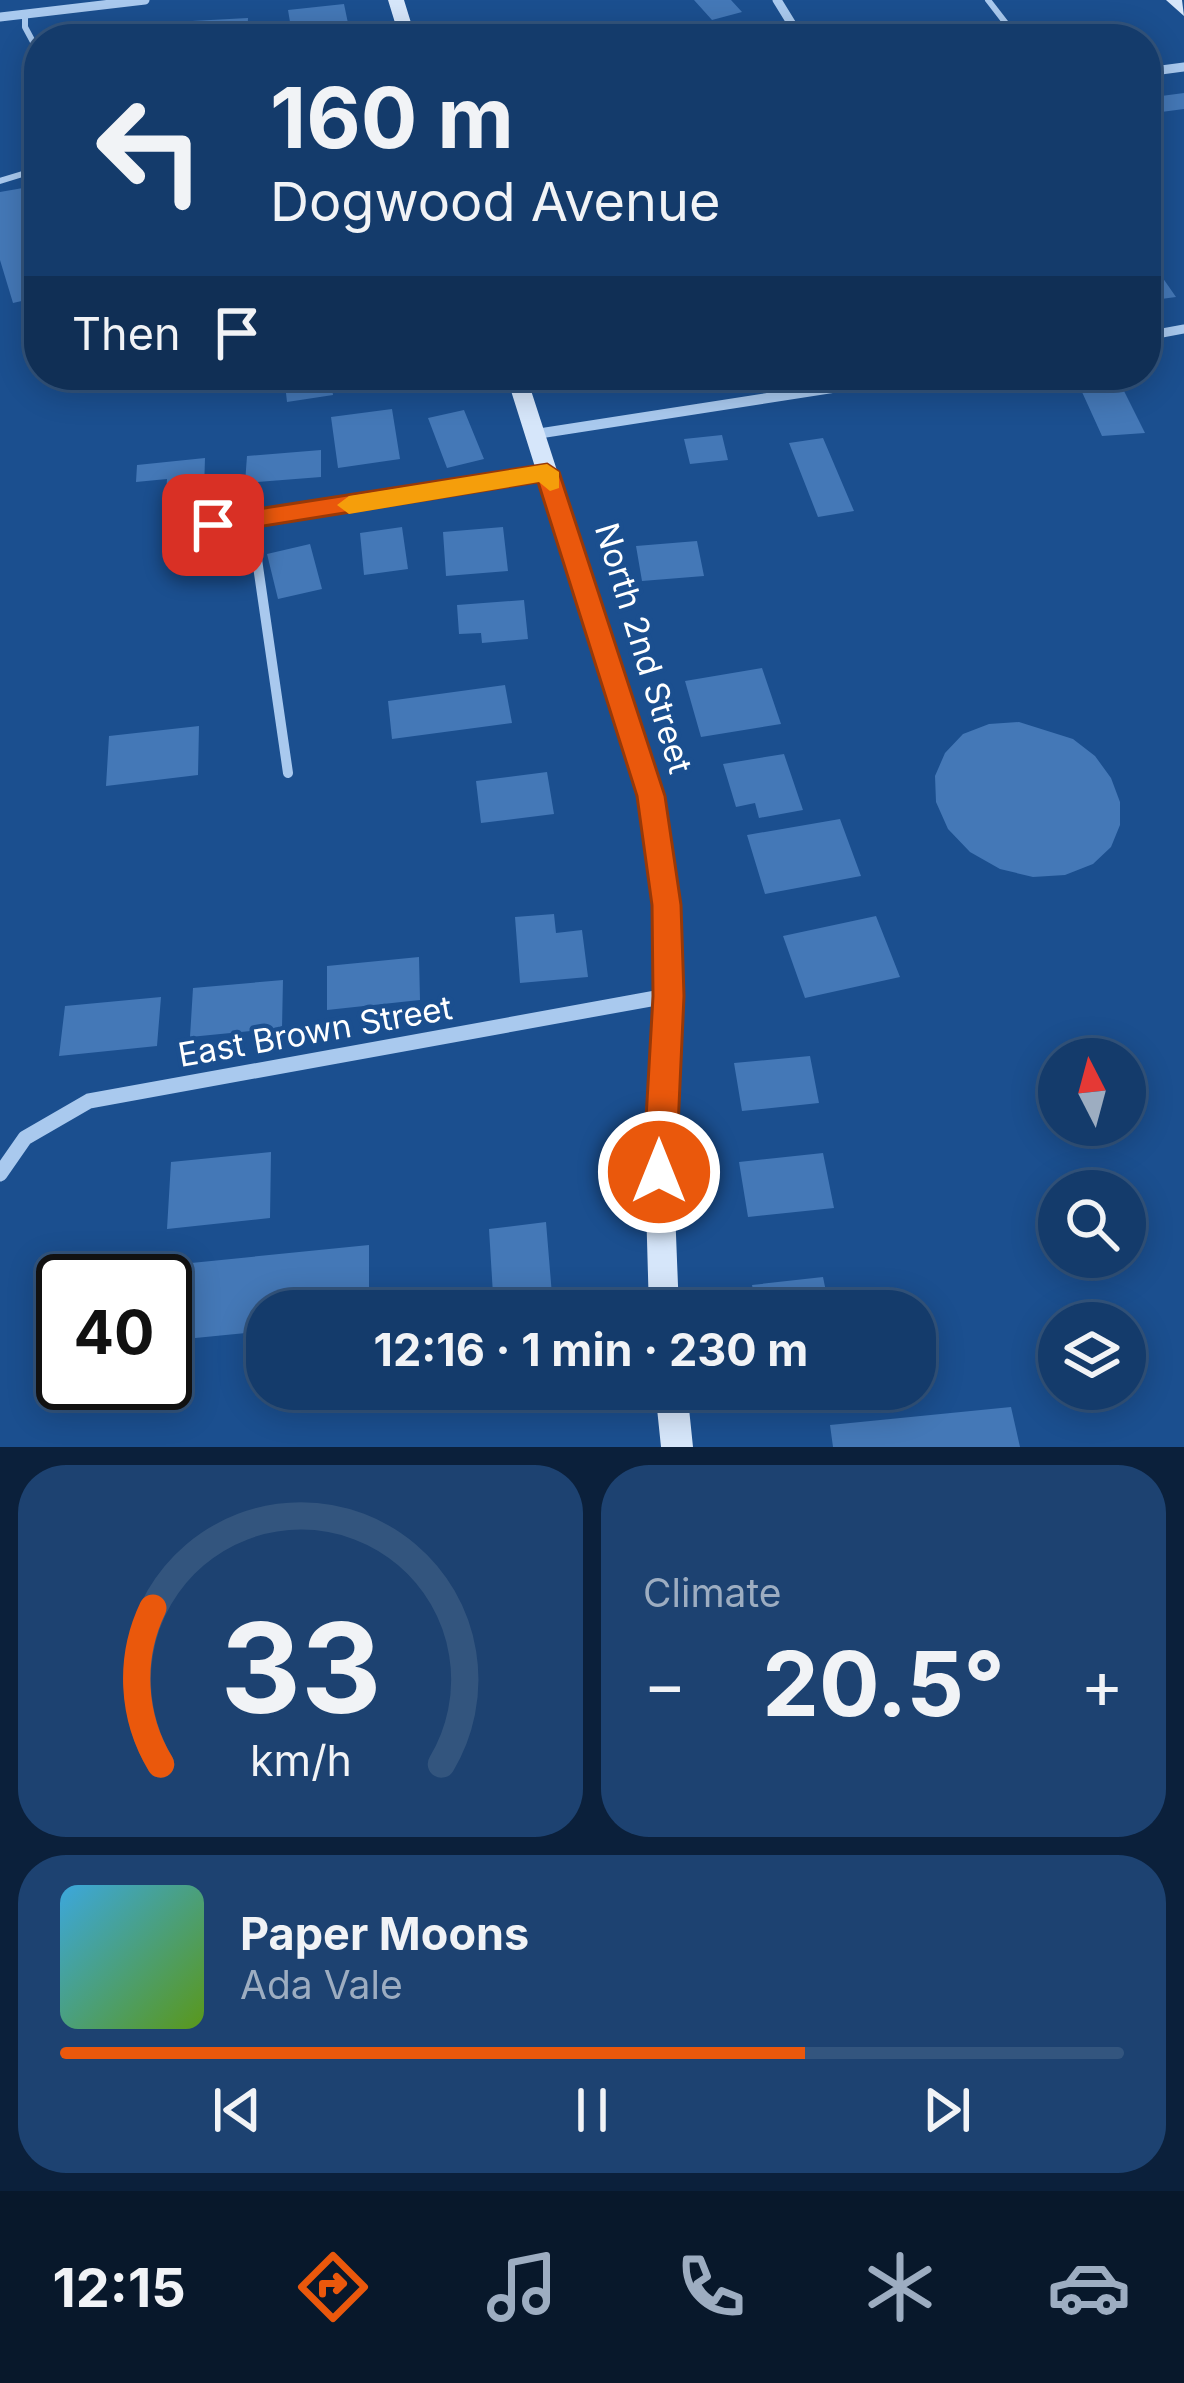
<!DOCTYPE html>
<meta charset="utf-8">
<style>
:root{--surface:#143b6b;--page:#1d4271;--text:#f1f3f6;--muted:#9dadc1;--line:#33557e;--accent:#ea580c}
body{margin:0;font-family:Inter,sans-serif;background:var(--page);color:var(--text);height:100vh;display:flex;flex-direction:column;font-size:45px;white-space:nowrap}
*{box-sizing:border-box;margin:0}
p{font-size:39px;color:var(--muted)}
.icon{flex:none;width:66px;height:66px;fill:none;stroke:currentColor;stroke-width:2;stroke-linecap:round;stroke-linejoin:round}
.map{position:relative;height:1447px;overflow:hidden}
.side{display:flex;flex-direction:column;gap:18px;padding:18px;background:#0b203b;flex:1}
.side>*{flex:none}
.banner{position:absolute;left:24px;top:24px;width:1137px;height:366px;border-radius:48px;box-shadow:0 6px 30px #0003,0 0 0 3px var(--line);background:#143b6b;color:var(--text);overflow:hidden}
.needle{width:78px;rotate:354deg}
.tools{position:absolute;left:1038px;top:1038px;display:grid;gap:24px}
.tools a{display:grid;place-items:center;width:108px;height:108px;border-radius:50%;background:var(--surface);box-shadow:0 6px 30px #0003,0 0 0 3px var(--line);font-size:60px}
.speed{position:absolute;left:36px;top:1254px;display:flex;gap:24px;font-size:60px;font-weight:700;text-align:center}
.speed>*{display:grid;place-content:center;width:156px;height:156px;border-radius:50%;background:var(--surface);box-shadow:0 6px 30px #0003,0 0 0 3px var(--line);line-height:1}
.speed .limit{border:6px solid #111;border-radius:18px;background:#fff;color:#111}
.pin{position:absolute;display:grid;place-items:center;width:102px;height:102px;color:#fff;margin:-51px;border-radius:24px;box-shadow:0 6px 18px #0006}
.me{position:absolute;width:132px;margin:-66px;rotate:0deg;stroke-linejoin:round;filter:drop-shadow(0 0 9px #0008)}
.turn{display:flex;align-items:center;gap:42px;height:252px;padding:0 48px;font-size:54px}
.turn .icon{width:156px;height:156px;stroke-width:2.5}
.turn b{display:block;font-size:84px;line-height:102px}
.then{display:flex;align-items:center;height:114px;padding:0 48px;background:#0003;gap:24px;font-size:45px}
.big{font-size:90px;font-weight:700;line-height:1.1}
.side .tile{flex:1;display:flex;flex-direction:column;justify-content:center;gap:18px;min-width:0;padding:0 42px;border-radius:48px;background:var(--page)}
.side .dial{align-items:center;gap:0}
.dial svg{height:312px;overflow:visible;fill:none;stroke:var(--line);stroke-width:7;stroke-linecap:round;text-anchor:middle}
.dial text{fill:var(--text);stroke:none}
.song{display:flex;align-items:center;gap:36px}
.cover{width:144px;height:144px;border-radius:18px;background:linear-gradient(135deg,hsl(200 70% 55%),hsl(90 70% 35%))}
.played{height:12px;border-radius:6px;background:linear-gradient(90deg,var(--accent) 70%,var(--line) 70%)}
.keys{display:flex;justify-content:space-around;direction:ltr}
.heat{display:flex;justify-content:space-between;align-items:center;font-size:66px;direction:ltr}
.side .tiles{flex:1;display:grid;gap:18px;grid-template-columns:1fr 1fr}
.tile:last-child{grid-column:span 2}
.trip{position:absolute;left:246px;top:1290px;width:690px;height:120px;border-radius:48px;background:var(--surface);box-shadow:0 6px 30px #0003,0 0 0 3px var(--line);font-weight:700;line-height:120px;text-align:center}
.menu{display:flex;height:192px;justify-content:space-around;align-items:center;background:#08182b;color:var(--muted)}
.menu .icon{width:84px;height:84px}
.menu .selected{color:var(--accent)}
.menu b{font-size:54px;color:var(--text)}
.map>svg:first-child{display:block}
.building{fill:#4478b7}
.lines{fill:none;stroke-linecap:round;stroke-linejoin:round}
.lane{stroke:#a9c9ee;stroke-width:6}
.street-far2{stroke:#a9c9ee;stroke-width:9}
.street-far1{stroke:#a9c9ee;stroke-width:10}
.street{stroke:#a9c9ee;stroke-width:15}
.secondary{fill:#d6e6fa;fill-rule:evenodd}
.route{fill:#ea580c;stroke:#983908;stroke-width:3}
.slow{fill:#f59e0b}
.labels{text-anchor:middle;stroke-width:9;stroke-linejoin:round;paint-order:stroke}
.street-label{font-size:33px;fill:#fff;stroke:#1b4f8f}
</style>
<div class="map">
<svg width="1184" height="1447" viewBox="0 0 1184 1447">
<rect width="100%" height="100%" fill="#1b4f8f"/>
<!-- building -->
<path class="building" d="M694 0H731L742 12 712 20Z
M344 4 349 28 292 34 288 10Z
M248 18 247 39 191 37 192 21Z
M748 31 752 39H697L695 35Z
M1184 93V109L1146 114V98Z
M23 188 27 203 39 201V297L13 303 0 260V192Z
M1160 274 1176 297 1146 301V276Z
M284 375H330L333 395 287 402Z
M575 375H630L633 384 579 391Z
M1123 389 1145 433 1102 436 1082 392Z
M392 409 400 459 338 468 331 417Z
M464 410 484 459 447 468 428 418Z
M722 435 728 460 690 464 684 439Z
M823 438 854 511 818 517 789 443Z
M321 450V477L245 483 247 456Z
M205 458 204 491 166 495 167 479 136 482 137 465Z
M402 527 408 569 364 575 360 533Z
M503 527 508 571 446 576 443 532Z
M697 541 704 576 642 581 636 546Z
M310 544 322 589 278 599 267 554Z
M524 600 528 639 482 643 481 633 459 634 457 605Z
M762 668 781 724 701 737 685 681Z
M505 685 512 723 392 739 388 701Z
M1019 722 1073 739 1095 756 1111 778 1120 802V825L1111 847 1093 864 1065 875 1033 877 1000 869 970 852 948 829 936 802 935 776 945 753 963 734 989 724Z
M199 726 198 775 106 786 109 736Z
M784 754 803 810 759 818 755 803 736 807 723 764Z
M547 772 554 814 481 823 476 781Z
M840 819 861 876 765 894 747 835Z
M554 914 556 933 582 930 588 977 520 983 515 917Z
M876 916 900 977 805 998 783 936Z
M419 957 420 1000 327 1010V966Z
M283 980 282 1028 190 1037 193 988Z
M161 997 157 1046 59 1056 65 1006Z
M810 1056 819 1103 742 1111 734 1063Z
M271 1152 270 1218 167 1229 171 1162Z
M823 1153 834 1208 748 1217 739 1162Z
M546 1222 553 1307 494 1311 489 1229Z
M369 1245V1311H267V1331L165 1341V1281H63V1352L33 1355 42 1278Z
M823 1277 830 1311H757L752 1285Z
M1011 1407 1020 1447H833L830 1425Z"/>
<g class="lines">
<!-- lane -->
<path class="lane" d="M988 0 1018 39
M25 14V27L39 53
M0 181 39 169"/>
<!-- street-far2 -->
<path class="street-far2" d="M777 0 801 39
M0 17 145 0
M1146 72 1184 67
M1146 336 1184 329"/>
<!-- street-far1 -->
<path class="street-far1" d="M536 434 916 375
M251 518 288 773
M175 532 547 472"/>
<!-- street -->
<path class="street" d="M0 1174 25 1138 89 1101 667 996"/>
<!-- secondary -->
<path class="secondary" d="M388 0H404L416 39H400Z
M1166 0H1182L1184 16Z
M506 375H526L663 797 680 905 682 996 672 1133 679 1311H649L644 1133 654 996V905L639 797Z
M655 1389H687L693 1447H661Z"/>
</g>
<!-- route -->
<path class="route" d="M547 464 559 472 665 796 681 905 684 996 676 1172 671 1184 659 1189 648 1184 643 1172 653 996 652 905 637 796 538 482 213 534 201 525 213 516Z"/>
<!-- slow -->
<path class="slow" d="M547 464 559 472V488L550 491 539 482 349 514 337 505 349 496Z"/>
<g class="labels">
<!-- street labels -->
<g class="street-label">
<text transform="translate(644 648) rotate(73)" y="12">North 2nd Street</text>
<text transform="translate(315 1031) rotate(-10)" y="12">East Brown Street</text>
</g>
</g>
</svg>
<div class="tools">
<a><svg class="needle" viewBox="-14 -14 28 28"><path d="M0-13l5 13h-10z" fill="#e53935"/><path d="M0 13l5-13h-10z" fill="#9dadc1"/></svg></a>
<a><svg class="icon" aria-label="search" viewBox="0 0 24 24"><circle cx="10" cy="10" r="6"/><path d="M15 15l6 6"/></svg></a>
<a><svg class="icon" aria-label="layers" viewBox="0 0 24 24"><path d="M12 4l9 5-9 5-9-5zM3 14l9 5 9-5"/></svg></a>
</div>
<div class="speed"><div class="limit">40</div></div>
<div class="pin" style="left:213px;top:525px;background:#d93025"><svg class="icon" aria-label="arrive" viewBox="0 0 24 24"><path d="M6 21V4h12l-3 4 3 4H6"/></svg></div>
<svg class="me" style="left:659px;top:1172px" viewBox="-20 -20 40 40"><circle r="17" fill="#ea580c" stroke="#fff" stroke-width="3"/><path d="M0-11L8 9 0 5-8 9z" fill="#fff"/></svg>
<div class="trip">12:16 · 1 min · 230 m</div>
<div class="banner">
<div class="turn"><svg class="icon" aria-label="left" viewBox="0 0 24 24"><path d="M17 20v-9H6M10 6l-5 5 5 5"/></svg><div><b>160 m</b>Dogwood Avenue</div></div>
<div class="then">Then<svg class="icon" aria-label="arrive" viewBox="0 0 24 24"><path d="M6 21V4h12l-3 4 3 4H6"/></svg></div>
</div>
</div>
<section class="side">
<div class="tiles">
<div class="tile dial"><svg viewBox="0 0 100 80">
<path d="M14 69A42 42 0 1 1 86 69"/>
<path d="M14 69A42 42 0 0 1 12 29" stroke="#ea580c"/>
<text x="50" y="56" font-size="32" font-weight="700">33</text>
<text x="50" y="72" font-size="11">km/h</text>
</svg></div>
<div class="tile"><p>Climate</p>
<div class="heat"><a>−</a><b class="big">20.5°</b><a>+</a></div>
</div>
<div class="tile">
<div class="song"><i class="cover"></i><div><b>Paper Moons</b><p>Ada Vale</p></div></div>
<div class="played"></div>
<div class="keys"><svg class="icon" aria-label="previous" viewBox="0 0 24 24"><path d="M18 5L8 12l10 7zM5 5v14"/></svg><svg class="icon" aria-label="pause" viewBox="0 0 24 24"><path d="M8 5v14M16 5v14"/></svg><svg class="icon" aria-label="next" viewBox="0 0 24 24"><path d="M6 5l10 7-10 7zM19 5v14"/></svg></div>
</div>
</div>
</section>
<nav class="menu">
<b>12:15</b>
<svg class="icon selected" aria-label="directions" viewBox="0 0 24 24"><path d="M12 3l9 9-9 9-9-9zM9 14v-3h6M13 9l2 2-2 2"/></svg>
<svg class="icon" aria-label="music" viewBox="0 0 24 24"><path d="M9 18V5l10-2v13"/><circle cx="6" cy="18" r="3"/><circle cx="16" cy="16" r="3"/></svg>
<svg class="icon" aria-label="phone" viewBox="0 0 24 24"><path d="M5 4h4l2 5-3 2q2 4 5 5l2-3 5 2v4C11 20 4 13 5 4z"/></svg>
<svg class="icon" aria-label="climate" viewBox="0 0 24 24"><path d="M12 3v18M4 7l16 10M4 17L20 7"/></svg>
<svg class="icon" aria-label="car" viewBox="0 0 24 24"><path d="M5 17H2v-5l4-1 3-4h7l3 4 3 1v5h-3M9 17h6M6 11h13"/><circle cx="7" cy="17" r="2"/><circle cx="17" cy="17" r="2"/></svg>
</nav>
